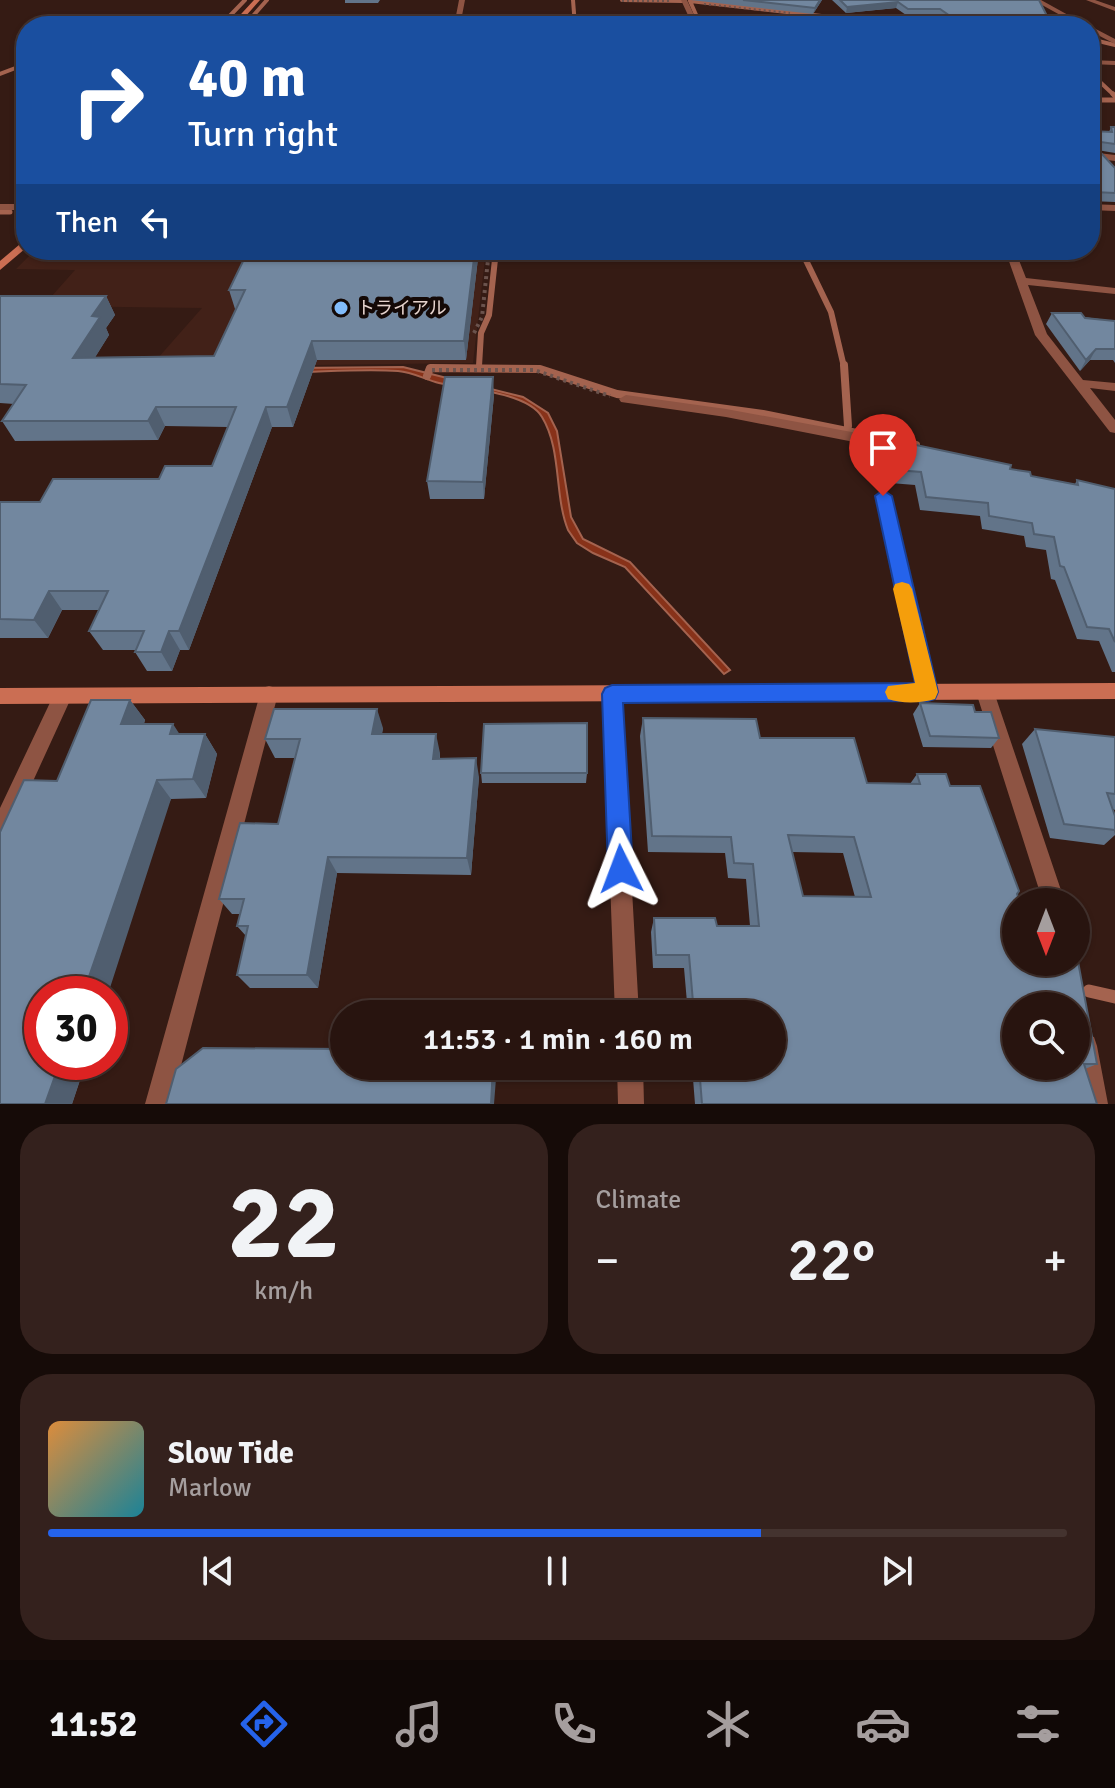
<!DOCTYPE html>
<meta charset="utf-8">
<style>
:root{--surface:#28140f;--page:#34211d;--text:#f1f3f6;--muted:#a59e9e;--line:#44332f;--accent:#2563eb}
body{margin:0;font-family:Signika,"Noto Sans JP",sans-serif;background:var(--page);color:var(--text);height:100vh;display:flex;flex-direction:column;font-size:30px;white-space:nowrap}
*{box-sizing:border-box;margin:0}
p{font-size:26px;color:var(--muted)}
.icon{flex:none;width:44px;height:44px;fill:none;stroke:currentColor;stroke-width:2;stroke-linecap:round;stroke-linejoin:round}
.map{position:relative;height:1104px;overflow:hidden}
.sheet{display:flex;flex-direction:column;gap:20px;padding:20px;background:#160b08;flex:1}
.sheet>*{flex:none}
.banner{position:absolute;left:16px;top:16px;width:1084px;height:244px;border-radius:32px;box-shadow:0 2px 6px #0004,0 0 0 2px var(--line);background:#1a4fa0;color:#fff;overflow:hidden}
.needle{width:52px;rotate:180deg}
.controls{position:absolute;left:1002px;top:888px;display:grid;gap:16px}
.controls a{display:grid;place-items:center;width:88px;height:88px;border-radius:50%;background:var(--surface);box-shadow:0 2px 6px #0004,0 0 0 2px var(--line);font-size:40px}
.speed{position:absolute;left:24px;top:976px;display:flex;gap:16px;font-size:40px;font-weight:700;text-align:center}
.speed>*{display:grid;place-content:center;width:104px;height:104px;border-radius:50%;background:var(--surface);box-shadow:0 2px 6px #0004,0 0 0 2px var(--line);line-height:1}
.speed .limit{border:12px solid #d22;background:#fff;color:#111}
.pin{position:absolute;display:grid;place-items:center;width:68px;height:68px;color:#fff;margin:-82px -34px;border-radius:50% 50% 50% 0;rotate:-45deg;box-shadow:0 0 8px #0007}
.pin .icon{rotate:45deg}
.me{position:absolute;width:88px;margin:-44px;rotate:357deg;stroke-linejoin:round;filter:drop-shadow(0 0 6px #0008)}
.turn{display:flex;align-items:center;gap:28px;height:168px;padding:0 40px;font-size:36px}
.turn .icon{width:104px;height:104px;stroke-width:2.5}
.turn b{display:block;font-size:56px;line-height:68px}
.then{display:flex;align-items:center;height:76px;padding:0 40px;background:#0003;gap:16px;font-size:30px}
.big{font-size:60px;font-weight:600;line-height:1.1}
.sheet .tile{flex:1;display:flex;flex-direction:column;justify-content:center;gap:12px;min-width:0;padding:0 28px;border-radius:32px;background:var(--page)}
.sheet .dial{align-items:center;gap:0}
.dial b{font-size:104px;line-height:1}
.song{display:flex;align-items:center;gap:24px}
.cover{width:96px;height:96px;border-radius:12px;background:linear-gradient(135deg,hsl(30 70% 55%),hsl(190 70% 35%))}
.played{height:8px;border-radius:4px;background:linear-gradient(90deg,var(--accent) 70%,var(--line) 70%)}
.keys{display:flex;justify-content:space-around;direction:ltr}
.heat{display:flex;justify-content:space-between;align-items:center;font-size:44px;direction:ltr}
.sheet .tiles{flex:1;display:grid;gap:20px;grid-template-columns:1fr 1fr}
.tile:last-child{grid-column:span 2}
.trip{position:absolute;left:330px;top:1000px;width:456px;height:80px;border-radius:40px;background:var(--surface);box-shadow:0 2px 6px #0004,0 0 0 2px var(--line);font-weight:600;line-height:80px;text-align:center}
.menu{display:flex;height:128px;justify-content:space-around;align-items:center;background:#100806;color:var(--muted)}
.menu .icon{width:56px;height:56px}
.menu .on{color:var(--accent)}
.menu b{font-size:36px;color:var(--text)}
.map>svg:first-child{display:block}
.built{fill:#422118}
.water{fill:#883219;stroke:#a4634f;stroke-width:2}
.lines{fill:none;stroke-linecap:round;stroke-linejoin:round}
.stream-far4{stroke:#a4634f;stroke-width:4}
.stream-far3{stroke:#a4634f;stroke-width:5}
.stream-far2{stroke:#a4634f;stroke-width:6}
.stream-far1{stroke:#a4634f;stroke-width:8}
.stream{stroke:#a4634f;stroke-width:13}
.path-far1{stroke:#6b534d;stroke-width:2;stroke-dasharray:2 3;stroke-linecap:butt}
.path{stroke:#6b534d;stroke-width:4;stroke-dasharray:3 4;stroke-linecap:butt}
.street{fill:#8e5443;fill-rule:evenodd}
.secondary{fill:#cb6e53;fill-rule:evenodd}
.wall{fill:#627489;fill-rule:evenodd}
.shaded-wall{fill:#505e6f}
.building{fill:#72879f;stroke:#505e6f;stroke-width:2;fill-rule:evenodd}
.route{fill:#2563eb;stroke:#184099;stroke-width:2}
.slow{fill:#f59e0b}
.poi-dot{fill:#82bcfa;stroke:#140906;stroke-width:3}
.labels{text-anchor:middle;stroke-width:8;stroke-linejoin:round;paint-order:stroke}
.far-poi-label{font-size:18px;fill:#e6d4ce;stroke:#140906;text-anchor:start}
</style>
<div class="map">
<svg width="1115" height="1104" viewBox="0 0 1115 1104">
<rect width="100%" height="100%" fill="#351b14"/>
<!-- built -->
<path class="built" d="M35 250H486L473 363 150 367 202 308 43 306 75 270 16 269Z"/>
<!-- water -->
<path class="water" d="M403 367 523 397 548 413 557 431 571 517 583 539 630 562 730 670 724 674 625 567 593 553 577 543 568 530C554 495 562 450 542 417 527 392 466 389 439 383 426 380 413 372 398 371 368 369 337 371 306 372L292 368Z"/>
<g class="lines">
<!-- stream-far4 -->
<path class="stream-far4" d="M573 0 575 26
M622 0 682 1
M690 1 910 26
M690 1 701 26
M220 26 245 0
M244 26 267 0
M367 26 374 16
M1090 39 1115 45
M0 74 26 64
M1100 82 1115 96"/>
<!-- stream-far3 -->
<path class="stream-far3" d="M1113 94 1115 96
M1090 100H1115
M0 212H10"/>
<!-- stream-far2 -->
<path class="stream-far2" d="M801 250 831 312 844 367
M479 366 481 333 489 315 496 250"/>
<!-- stream-far1 -->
<path class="stream-far1" d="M844 365 848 426
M427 376 430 368 540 369 617 394 763 414 916 445"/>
<!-- stream -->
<path class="stream" d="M1089 991 1115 997"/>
<!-- path-far1 -->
<path class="path-far1" d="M622 1H669
M704 4 790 13"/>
<!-- path -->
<path class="path" d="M474 333 482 317 489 250
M432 370H534L610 396"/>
<!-- street -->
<path class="street" d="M459 0H465L460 26H454Z
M681 0H687L699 26H693Z
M1033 0H1041L1088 26H1080Z
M1086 0H1095L1115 7V11Z
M1090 26 1115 39V44L1090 31Z
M1090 60 1115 61V65L1090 64Z
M1090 152 1115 155V161L1090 158Z
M0 204H26V210H0Z
M1090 204 1115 205V211L1090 210Z
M1005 250H1015L1026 278 1115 288V294L1028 285 1047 334 1083 380 1115 383V391L1090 388 1115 420V433L1110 432 1035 335Z
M626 395 726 409 895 440 902 445 895 450 726 417 621 402 619 399Z
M883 491 891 496 912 597 937 692 935 698 928 700 921 698 919 692 896 597 875 496Z
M985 684 992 686 994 692 1065 902H1043L976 692 978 686Z
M269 686 276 688 278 694 171 1104H145L260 694 262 688Z
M612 686 619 688 621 694 639 1014H615L603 694 605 688Z
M63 688 70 690 72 696 7 838 0 841V808L56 690Z
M1085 1034 1094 1037 1097 1046 1108 1104H1082L1076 1066V1038Z
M617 1066H643L644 1104H618Z"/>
<!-- secondary -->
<path class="secondary" d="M254 0H260L237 26H230Z
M26 239V248L0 270V261Z
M1115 683V699L0 704V688Z"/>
</g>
<!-- wall -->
<path class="wall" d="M345 0H380L378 3H345Z
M691 0H822L813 14Z
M832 0H1039L1052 26H978V23L951 24 939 15H906L896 8 846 13Z
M1111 127H1115V153L1091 149 1115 168V202L1090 201V131L1109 132Z
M479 250 466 360H317L293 427H272L189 650H180L172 671H147L135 652 136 650H103L89 631 99 610H62L48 638H0V502H40L159 479 212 466 228 427 165 426 158 440 15 441 2 421 14 404 0 403V296H106L115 315 106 328 109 335 95 357 214 356 236 309H235L229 290Z
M1052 313 1115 321V363L1113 360H1090L1080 371 1046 324Z
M494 395 484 499H430L427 481Z
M878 437 1010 469 1031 476 1075 484 1077 480 1115 489V672H1112L1099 641 1077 639 1055 580 1051 579 1046 550 1026 547 1024 536 982 529 980 516 920 510 915 485 878 482 873 450Z
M130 700 145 720 144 724 180 734H205L217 754 206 798 171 799 42 1062H86L72 1104H0L57 781Z
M920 703 999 738 991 748 923 747 913 714Z
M643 718 760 738 867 783 910 784 917 774 950 786 1017 894 1016 962 1097 1064 1085 1069 1097 1104H695L692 1066H772V1014H688L684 968H653L651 932 654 918 717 926H750L746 879 728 878 725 853 648 852 640 736ZM792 852 843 853 855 897 803 896Z
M383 728 382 734 440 753V759L479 777 471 875 337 873 318 988H250L237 975 246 936 237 926 240 914H232L219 899 278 824 295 758H275L265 739Z
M1035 729 1115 737V810L1113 809 1115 835 1104 845 1050 838 1022 744Z
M481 773H587L586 783H482Z"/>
<!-- shaded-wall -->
<path class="shaded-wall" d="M820 0H822L813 14 815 8Z
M898 2 896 8 846 13 847 7Z
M475 250H479L466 360 464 341Z
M106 296 115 315 106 328 109 335 83 377 73 358 92 316Z
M312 341 317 360 293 427 287 407Z
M1096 349 1090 360 1080 371 1086 360Z
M493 377 494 395 484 499 483 482Z
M156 407 165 426 158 440 148 421Z
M266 407 272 427 189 650 179 631Z
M49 591 62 610 48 638 34 620Z
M169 631 180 650 172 671 161 652Z
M130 700 145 720 136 744 121 724Z
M377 709 383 728 378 753 372 734Z
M173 724 186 744 170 734Z
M205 734 217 754 206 798 193 779Z
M436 734 440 753 438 777 433 759Z
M476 758 479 777 471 875 467 858Z
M157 780 171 799 108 994H83Z
M328 857 337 873 318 988 307 975Z
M60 1062H86L72 1104H45Z
M493 1066H497L494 1104H491Z"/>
<!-- building -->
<path class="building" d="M743 0H820L815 8Z
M840 0H1039L1052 26H1023L980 22V17L953 18 940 9H908L898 2 847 7Z
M1111 127H1115V144L1094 141 1091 150 1101 153 1115 168V193L1094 192 1090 196V131L1112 132Z
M265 250H475L464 341H312L287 407H266L179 631H169L161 652H135L144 631H89L108 591H49L34 620 0 619V502H40L53 479H159L165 466H212L236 407H156L148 421H2L26 385 0 384V296H106L92 316 100 317 73 358 214 356 245 290H229L246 255H262Z
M1052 313H1081L1085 318 1115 321V349H1096L1086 360Z
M445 377H493L483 482 427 481Z
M878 437 1011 465 1010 469 1030 472 1031 476 1078 485 1077 480 1115 489V642L1109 629 1087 627 1064 567 1060 566 1054 537 1034 534 1032 523 989 516 988 503 926 497 921 472 883 469Z
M91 700H130L121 724H173L170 734H205L193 779 157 780 83 994H42V1062H60L45 1104H0V832L24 780 57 781Z
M920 703 973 705 975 712H991L999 738 930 736Z
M274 709H377L372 734H436L433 759 476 758 467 858 328 857 307 975H237L248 926H237L244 899H219L240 823 278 824 300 739H265Z
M643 718 756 719 760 738H854L867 783 920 784 917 774H946L950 786H980L1019 891 1017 894 1020 902H1016V962H1076V956H1077L1097 1064H1084L1097 1104H702L699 1066H772V1014H694L689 955H656L654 918H715L717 926H759L753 864 734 863 731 837 652 836ZM788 835 854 837 871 897 803 896ZM1016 1006H1076V1066H1016Z
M587 723V773H481L484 724Z
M1035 729 1115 737V794L1107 793 1115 816V830L1064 824Z
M203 1048 344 1049V1066H493L491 1104H166L176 1069Z"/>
<!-- route -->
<path class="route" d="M883 490 892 496 938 692 935 699 928 701 623 703 633 869 629 877 621 881 612 877 608 869 602 694 605 688 612 685 915 683 875 496Z"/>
<!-- slow -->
<path class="slow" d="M902 582 909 584 912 589 938 692 935 699C922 703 902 704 888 699L885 692 888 686 915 683 893 589 895 584Z"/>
<!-- markers -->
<circle class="poi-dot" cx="341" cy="308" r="8"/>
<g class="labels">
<!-- far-poi labels -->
<g class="far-poi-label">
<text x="357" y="314">トライアル</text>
</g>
</g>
</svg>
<div class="controls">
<a><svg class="needle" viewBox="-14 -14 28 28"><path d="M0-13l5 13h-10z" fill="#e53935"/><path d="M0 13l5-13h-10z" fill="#a59e9e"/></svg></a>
<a><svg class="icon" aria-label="search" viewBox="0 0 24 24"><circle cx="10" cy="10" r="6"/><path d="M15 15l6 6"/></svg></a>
</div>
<div class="speed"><div class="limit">30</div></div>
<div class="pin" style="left:883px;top:496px;background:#d93025"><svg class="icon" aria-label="arrive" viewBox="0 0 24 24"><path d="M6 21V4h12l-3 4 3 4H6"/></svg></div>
<svg class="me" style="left:621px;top:869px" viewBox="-20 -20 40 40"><path d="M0-17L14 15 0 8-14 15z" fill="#2563eb" stroke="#fff" stroke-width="4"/></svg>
<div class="trip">11:53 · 1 min · 160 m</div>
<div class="banner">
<div class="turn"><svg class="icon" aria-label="right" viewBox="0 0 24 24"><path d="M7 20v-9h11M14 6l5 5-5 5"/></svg><div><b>40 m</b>Turn right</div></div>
<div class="then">Then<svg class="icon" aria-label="left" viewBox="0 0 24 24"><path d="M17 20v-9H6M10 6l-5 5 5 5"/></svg></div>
</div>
</div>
<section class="sheet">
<div class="tiles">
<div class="tile dial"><b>22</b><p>km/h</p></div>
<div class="tile"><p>Climate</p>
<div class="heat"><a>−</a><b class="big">22°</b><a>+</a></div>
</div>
<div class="tile">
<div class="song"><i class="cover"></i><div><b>Slow Tide</b><p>Marlow</p></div></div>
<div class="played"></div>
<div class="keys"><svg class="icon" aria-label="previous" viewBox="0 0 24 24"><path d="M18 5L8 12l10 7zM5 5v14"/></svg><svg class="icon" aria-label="pause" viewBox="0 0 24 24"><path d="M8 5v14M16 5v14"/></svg><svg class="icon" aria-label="next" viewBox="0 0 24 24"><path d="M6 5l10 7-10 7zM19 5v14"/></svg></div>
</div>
</div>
</section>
<nav class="menu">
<b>11:52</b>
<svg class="icon on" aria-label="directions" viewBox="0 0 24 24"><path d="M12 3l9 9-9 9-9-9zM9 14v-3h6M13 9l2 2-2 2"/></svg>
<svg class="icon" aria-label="music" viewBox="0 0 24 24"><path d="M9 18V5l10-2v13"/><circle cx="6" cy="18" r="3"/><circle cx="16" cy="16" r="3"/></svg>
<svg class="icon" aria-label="phone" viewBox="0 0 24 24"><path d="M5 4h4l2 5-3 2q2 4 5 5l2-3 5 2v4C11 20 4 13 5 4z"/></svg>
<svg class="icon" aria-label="climate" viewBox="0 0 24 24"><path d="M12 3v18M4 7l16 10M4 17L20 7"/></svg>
<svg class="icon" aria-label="car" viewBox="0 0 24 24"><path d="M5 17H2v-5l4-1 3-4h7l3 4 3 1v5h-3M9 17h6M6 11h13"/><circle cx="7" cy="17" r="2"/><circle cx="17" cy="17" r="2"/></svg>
<svg class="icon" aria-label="filters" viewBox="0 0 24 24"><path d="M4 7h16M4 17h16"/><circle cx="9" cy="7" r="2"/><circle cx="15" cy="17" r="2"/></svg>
</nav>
